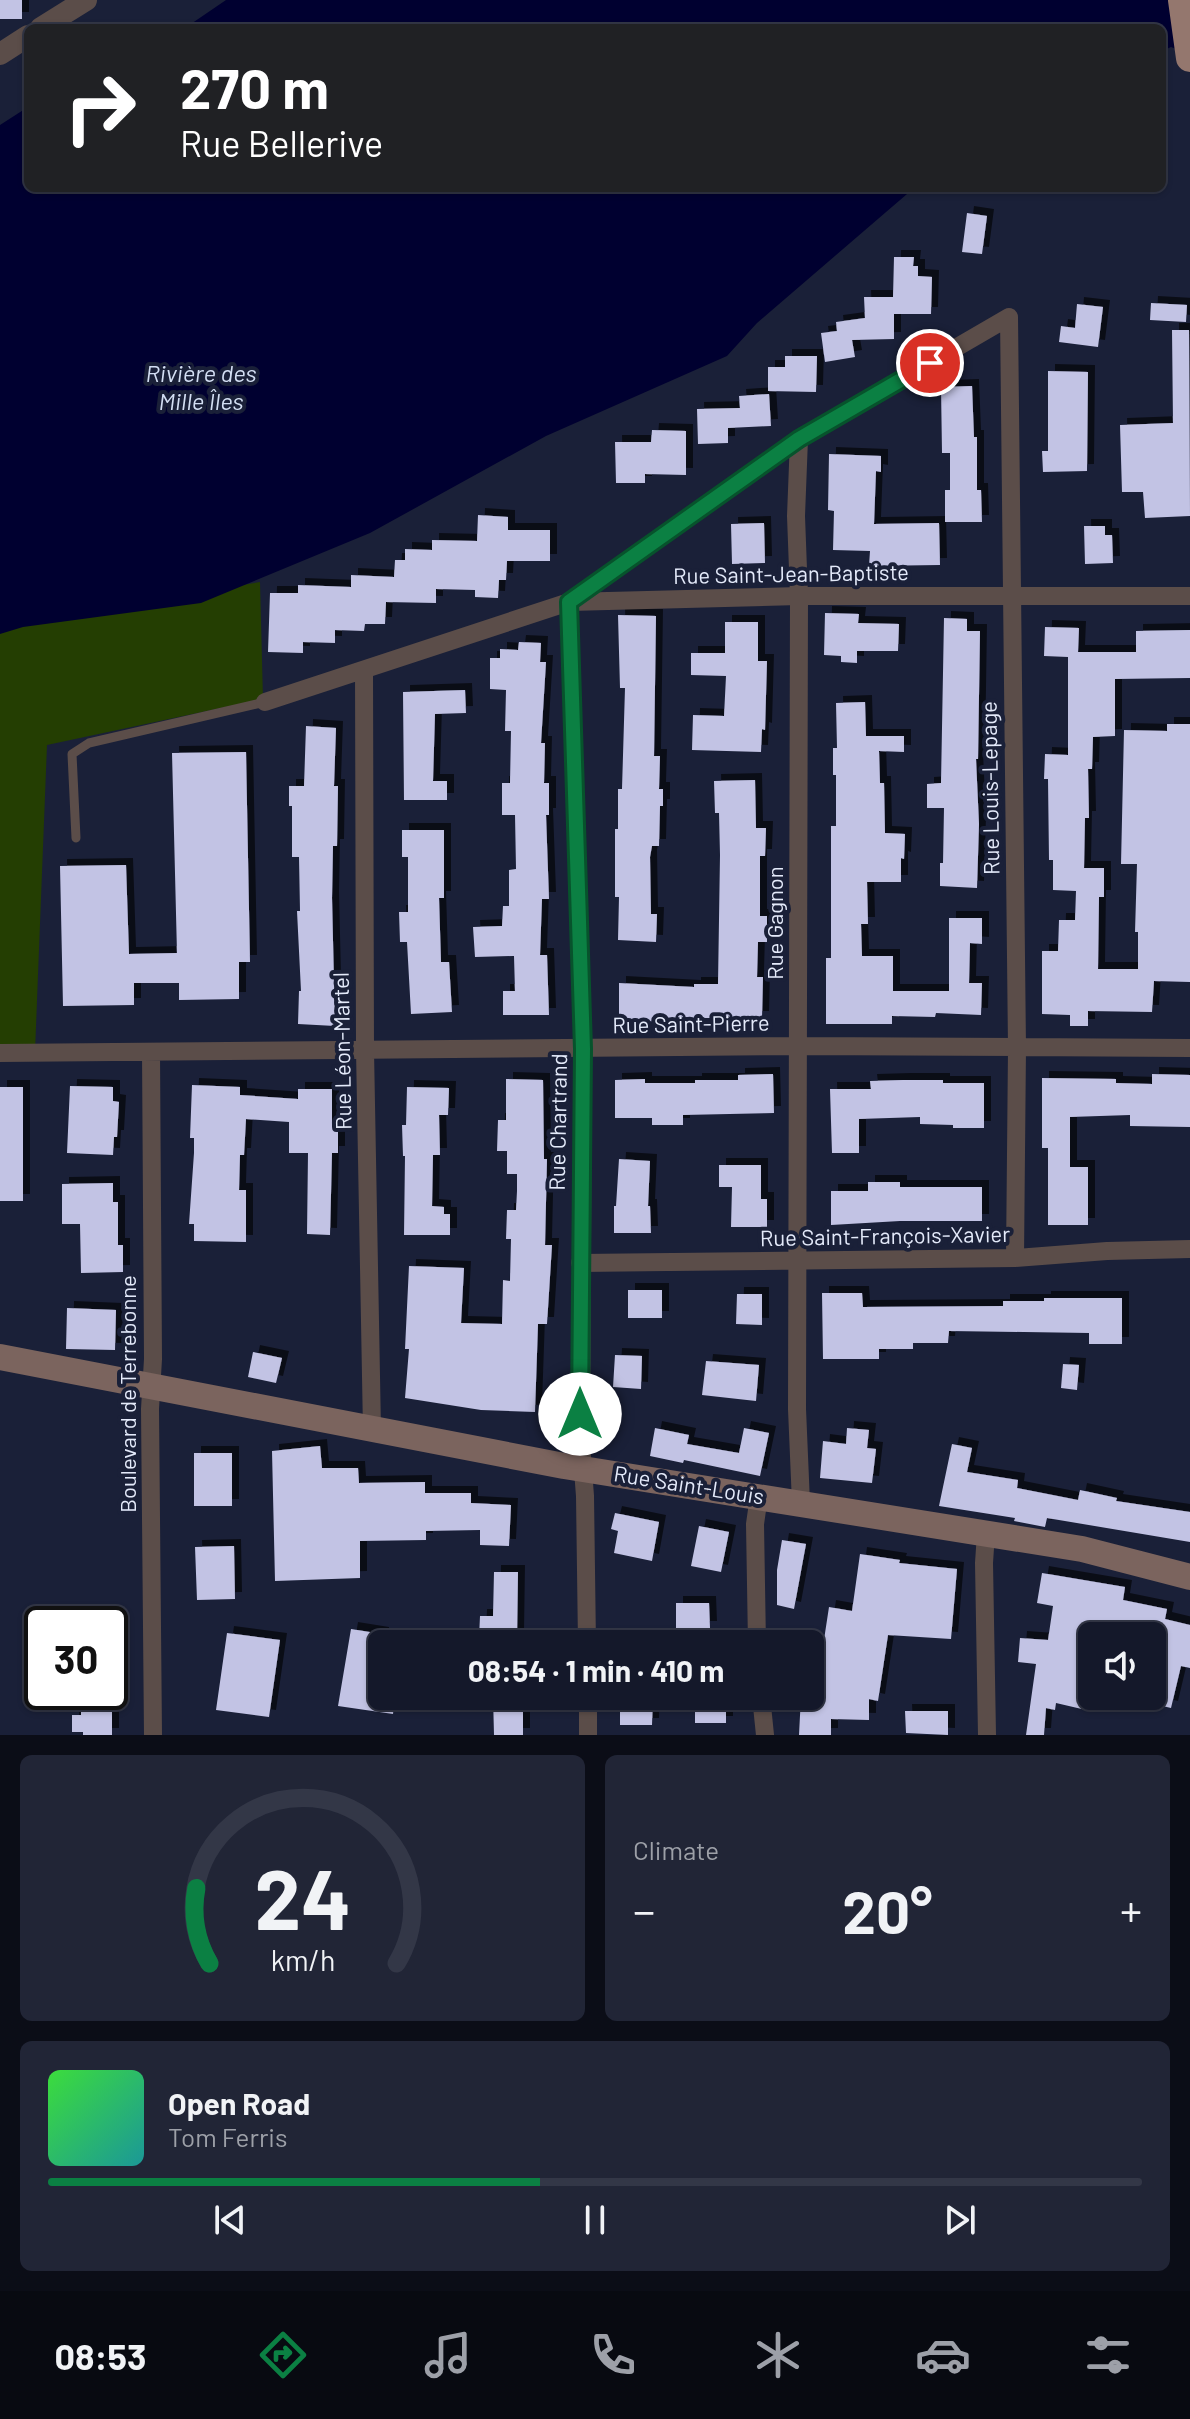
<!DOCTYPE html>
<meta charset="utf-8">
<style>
:root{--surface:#14182a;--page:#212536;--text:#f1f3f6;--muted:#9da0a8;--line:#333747;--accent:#0b8043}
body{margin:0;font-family:Barlow,sans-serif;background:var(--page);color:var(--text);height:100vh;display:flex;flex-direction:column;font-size:30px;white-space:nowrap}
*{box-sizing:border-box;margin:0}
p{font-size:26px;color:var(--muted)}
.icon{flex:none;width:44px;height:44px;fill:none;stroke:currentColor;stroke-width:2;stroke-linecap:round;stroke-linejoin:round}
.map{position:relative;height:1735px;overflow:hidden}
.sheet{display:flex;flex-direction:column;gap:20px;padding:20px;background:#0b0d17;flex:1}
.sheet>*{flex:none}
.guide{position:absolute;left:24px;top:24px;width:1142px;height:168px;border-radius:12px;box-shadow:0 2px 6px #0004,0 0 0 2px var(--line);background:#202124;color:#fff;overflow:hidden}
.controls{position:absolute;left:1078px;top:1622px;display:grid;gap:16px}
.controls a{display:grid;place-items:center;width:88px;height:88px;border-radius:12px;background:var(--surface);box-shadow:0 2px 6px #0004,0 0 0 2px var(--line);font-size:40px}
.speed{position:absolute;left:24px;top:1606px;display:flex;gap:16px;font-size:40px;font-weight:700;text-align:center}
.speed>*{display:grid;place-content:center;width:104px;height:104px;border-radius:50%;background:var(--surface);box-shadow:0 2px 6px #0004,0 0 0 2px var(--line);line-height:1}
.speed .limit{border:4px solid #111;border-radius:12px;background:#fff;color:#111}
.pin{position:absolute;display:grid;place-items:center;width:68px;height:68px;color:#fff;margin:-34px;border:4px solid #fff;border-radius:50%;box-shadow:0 2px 8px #0007}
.me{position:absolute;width:88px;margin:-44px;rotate:0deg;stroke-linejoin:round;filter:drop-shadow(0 0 6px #0008)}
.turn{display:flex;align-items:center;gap:28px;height:168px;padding:0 24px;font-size:36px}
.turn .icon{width:104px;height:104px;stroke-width:2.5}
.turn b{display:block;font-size:56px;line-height:68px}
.big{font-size:60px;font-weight:700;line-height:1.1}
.sheet .card{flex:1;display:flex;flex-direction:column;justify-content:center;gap:12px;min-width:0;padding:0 28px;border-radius:12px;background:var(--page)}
.sheet .dial{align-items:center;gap:0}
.dial svg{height:208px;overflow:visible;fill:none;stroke:var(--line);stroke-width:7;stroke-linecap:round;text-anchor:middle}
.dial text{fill:var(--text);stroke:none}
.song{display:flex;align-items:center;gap:24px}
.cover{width:96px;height:96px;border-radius:12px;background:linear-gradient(135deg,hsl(120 70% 55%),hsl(180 70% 35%))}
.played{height:8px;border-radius:4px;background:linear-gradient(90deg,var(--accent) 45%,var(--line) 45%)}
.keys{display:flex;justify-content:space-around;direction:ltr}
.heat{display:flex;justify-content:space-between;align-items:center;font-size:44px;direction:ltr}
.sheet .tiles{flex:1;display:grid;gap:20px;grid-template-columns:1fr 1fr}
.card:last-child{grid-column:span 2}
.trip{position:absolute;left:368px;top:1630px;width:456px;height:80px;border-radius:12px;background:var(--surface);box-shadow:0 2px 6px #0004,0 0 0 2px var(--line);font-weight:700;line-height:80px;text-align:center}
.dock{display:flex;height:128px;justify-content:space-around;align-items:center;background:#080a11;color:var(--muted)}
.dock .icon{width:56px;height:56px}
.dock .current{color:var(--accent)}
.dock b{font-size:36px;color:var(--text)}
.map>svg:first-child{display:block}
.green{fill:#243e02}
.water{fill:#000030}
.building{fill:#c2c3e4;filter:url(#shadow)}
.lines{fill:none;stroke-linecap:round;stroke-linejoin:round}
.service{stroke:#5b4d49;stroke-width:9}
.minor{stroke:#5b4d49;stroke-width:18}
.tertiary{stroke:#5b4d49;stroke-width:22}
.secondary{stroke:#7b645e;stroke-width:26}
.primary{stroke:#94776e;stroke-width:28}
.route-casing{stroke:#07532c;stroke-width:20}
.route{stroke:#0b8043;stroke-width:14}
.labels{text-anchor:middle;stroke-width:8;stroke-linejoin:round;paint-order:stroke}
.street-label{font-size:22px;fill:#e4eafa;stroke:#1a2038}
.water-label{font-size:24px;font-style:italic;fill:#d3def3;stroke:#1a2038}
</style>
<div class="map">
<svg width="1190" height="1735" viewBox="0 0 1190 1735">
<defs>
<filter id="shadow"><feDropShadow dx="7" dy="-7" stdDeviation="0" flood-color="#0009"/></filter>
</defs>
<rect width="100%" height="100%" fill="#1a2038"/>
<!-- green -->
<path class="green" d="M260 582 263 699 47 745 35 1052 0 1051V626Z"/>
<!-- water -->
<path class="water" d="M226 0H1190V54L1171 47 1162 51V28H185Z
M28 107V188H914L757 323 727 356 546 436 370 533 201 603 23 627 0 634V125Z"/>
<!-- building -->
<path class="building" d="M0 0H22V19H0Z
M967 213 987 216 982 254 962 252Z
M894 257H914L913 266H918V276L932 277 931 314H894V339L852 340 855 357 825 362 821 333 837 331 836 322 865 318 864 297H893Z
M1151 303 1187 305 1186 322 1150 320Z
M1077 304 1103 307 1098 347 1059 342 1061 326 1075 328Z
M1172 330H1189L1190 516 1145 518 1143 492H1122L1120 425 1173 423Z
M785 356H817L816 392 768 391V367H785Z
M1048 371 1088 372 1087 471 1043 472 1042 451H1048Z
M972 386 974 437H977V490H981L982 522H945V490H950V453H942L941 387Z
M769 394 771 426 728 428V443L698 444 697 409 740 408 739 396Z
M652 430 686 431V475L645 474V483H616L615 442H651Z
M829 454 881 456V472L876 471 874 524 939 523 940 565 869 566 870 551 833 550 834 511 828 510Z
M478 515 508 517V530H550V561H507L506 580H499L498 598 475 597V590L436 589V603L386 602 385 624H365L364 631 335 630V643L303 642V653L268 652 270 593H298V585L351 587V575L394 577 395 560H405V549L432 550V540L477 541Z
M764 523 765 563 732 564 731 524Z
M1084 526H1105V535H1112L1113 563 1085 564Z
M825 613 859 614 858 623 899 624 898 651H857V663L841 662V656L824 655Z
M618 615 656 616 654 756H660L659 789H663V806H660L659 846H652L650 857 651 914H657L656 942 618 940 619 897H615V829H618V789H622L625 688H620Z
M944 618 967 619V631H980L978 759H976L979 824 977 888 940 886V863H943L944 808H927V784L941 783Z
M725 622H758V661H767L765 730 762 729 761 752 692 750 693 715 724 716 726 676 691 675V653H725Z
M1045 627 1079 628 1078 652H1136V631L1190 630V678L1115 679V736L1093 737 1092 769H1088L1089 818H1085L1084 868H1104V897H1099L1098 969H1138V932H1135L1137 864H1121L1124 730 1167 731V724H1190V982L1154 981 1152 1012 1088 1011V1026H1070V1015L1042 1014V951H1058L1059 920H1075L1076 891 1053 890V860H1049L1048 779H1044L1045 754 1068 755V657L1044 656Z
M519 642 541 643 540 662H546L541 743H545L544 783H549V815H546L549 899H542L540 955H547L549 1015H503V991H515L514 956 475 957 473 927 502 926 503 906H509V870L516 869 515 815H502V783H510L511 731H505L506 690 490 689V658H500V649L518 650Z
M465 690 466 713 435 714 433 781H447V800H404L403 692Z
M865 702 866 736H904V752L879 751 880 783H884L885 833 905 834 904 859 901 858V882H867L868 924H861L862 956H893V991H949V918H982V944L970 943 969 983H982L981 1015 936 1013 935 1017 892 1016V1024H826V958H831V826H836V775H833V748H837L836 703Z
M306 726 336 728 334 786H338L337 846H333L332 898 335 1026 298 1024 299 991H301L297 911H300L299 857H292V806H289V786H304Z
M246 752 250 962H239V999L179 1000V983H134V1005L63 1006 60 866 126 865 129 954 177 953 172 753Z
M755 780 756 828H766L765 856H760V916H767V942H758L757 977H763L762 1018H671V1021L619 1022V983L694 987V984H718L720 855 719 813H715L714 781Z
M402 830H444V898H439L441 962H449L452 1012 411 1014 407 942H400L399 912H408V857H402Z
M773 1074 774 1113 683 1115V1125H652V1118H615V1080L645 1079V1083H695V1080H738V1075Z
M1152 1074 1190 1075V1127L1130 1126V1115L1070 1117V1167H1088V1225H1048V1148H1042V1078L1116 1079V1083L1152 1084Z
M506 1079 543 1080 544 1159H547L545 1245H552L547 1324H538L535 1412 481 1410 405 1398 409 1349H405L409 1266 464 1268 461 1323 502 1324 503 1280 510 1281 511 1239H506L507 1210H516L517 1191V1174H507V1151H497L498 1120H506Z
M903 1080H943V1083H984V1128H953V1125L920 1124V1117L859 1119V1153H832L830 1089H871L870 1081Z
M192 1085 240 1087V1095L298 1099V1089H332V1127H338V1153H332L330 1235 307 1234 308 1153H289V1122L246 1119 244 1155H240L239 1190H246V1242L194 1241V1224H189L194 1153V1138H190Z
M70 1086 113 1087V1101L119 1102 117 1137H114L113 1155 67 1153Z
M0 1087H23V1201H0Z
M407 1087 449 1088 448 1115H439L440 1155H433L432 1206 444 1207V1214H450V1235H404L405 1156H403L402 1125H406Z
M619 1159 650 1161 648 1206H650L651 1233H614V1206H616Z
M719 1165H761V1199H767V1227H731L732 1187H719Z
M868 1182H900V1187H982V1221H900L831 1225V1191H868Z
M113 1183V1202H118V1245H123V1272L81 1273 80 1224H62V1184Z
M628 1290H662V1318H628Z
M822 1293H862L863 1307 1003 1306V1301H1044V1298H1122V1344H1089V1333L949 1331 948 1343H913V1349H879V1359H823Z
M737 1294H762V1325L736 1324Z
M67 1308 116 1310 115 1350 66 1349Z
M253 1352 282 1358 276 1383 248 1377Z
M615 1355 642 1356 641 1389 613 1387Z
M706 1361 759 1365 756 1401 702 1395Z
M1063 1364 1079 1365 1077 1390 1061 1388Z
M655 1428 689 1435 687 1444 739 1453 744 1428 769 1433 760 1476 684 1460 683 1463 650 1456Z
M847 1428 869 1430 867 1448 876 1449 872 1483 820 1478 823 1441 846 1444Z
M952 1444 972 1448 967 1472 1018 1480 1017 1488 1078 1500 1080 1490 1117 1498 1116 1501 1190 1512V1542L1047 1518 1045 1527 1014 1521 1015 1518 939 1506Z
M320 1446 322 1468H358L359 1483 425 1482V1493H471V1503L511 1505 509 1546 480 1545V1530L426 1531V1540L360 1541V1578L275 1581 272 1451Z
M194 1453H232V1506H194Z
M615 1513 659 1522 652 1561 614 1553 618 1531 611 1529Z
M699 1526 729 1532 721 1572 691 1566Z
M782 1540 806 1544 794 1609 777 1605V1570Z
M234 1546 235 1599 197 1600 195 1547Z
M860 1554 900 1560 899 1563 957 1569 951 1639 888 1635 878 1701 869 1699V1720L831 1719V1735H799L801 1696H810V1679H818L829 1607 852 1611Z
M494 1572H518L517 1639 479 1638 480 1616H493Z
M1042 1573 1125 1587 1123 1600 1167 1609 1165 1619 1190 1625V1668L1181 1666 1171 1708 1154 1704 1166 1652 1152 1649V1636H1092V1699L1088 1698 1086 1710 1056 1703 1055 1710 1046 1708 1044 1735H1026L1036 1664 1018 1662 1020 1638 1048 1640 1053 1606 1037 1603Z
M676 1603H709L710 1628H676Z
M351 1629 382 1634V1696H395L393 1714 338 1706Z
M227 1633 280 1640 269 1717 216 1710Z
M493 1696H523V1735H494Z
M620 1696H653L652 1725H620Z
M690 1696H726V1723H695V1712H690Z
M81 1704H112V1735H83V1732H72V1715H81Z
M905 1711H948V1735L906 1733Z"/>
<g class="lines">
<!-- service -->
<path class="service" d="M76 838 72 754 89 743 265 702"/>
<!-- minor -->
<path class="minor" d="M799 439 796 516 799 596 797 1409 801 1503
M569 602 799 439 1009 317 1017 1048 1015 1258
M569 602 583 1049 581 1444 585 1496 587 1644
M364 670 365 1050 372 1430
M265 702 569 602 799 596H1190
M151 1052 153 1359 150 1409 153 1735
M0 1053 799 1046 1190 1048
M580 1263 1015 1258 1107 1251 1190 1249
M986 1533 984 1563 987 1735
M757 1644 755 1524 759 1496
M588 1696V1735
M761 1696 765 1735"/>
<!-- tertiary -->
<path class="tertiary" d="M41 28 86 0
M0 54 28 36"/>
<!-- secondary -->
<path class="secondary" d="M0 1357 564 1466 1082 1549 1190 1577"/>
<!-- primary -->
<path class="primary" d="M1182 0 1190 58"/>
</g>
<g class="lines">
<!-- route casing -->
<g class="route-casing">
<path id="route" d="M580 1414 583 1049 569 602 799 439 930 363"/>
</g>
<!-- route -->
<use href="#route" class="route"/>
</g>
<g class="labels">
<!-- street labels -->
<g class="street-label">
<text transform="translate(791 574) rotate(-1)" y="8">Rue Saint-Jean-Baptiste</text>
<text transform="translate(990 788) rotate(-91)" y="8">Rue Louis-Lepage</text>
<text transform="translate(775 923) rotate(-90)" y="8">Rue Gagnon</text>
<text transform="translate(691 1024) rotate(-1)" y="8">Rue Saint-Pierre</text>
<text transform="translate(342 1051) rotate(-91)" y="8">Rue Léon-Martel</text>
<text transform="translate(558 1122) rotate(-89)" y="8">Rue Chartrand</text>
<text transform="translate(885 1236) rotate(-1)" y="8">Rue Saint-François-Xavier</text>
<text transform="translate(128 1394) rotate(-90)" y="8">Boulevard de Terrebonne</text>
<text transform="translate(689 1485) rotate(9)" y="8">Rue Saint-Louis</text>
</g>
<!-- water labels -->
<g class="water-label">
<text x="201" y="382">Rivière des<tspan x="201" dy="28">Mille Îles</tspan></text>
</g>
</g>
</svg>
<div class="controls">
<a><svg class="icon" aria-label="sound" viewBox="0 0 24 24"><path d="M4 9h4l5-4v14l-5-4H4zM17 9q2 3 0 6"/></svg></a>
</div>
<div class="speed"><div class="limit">30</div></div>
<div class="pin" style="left:930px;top:363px;background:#d93025"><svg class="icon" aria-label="arrive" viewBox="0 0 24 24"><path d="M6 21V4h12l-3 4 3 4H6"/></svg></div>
<svg class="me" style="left:580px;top:1414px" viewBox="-20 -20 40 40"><circle r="19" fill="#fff"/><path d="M0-13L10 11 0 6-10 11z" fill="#0b8043"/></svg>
<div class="trip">08:54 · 1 min · 410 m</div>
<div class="guide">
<div class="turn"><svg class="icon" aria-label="right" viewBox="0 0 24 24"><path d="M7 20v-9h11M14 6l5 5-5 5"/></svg><div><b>270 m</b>Rue Bellerive</div></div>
</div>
</div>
<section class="sheet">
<div class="tiles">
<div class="card dial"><svg viewBox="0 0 100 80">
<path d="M14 69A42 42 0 1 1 86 69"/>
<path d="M14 69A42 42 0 0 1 9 40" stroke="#0b8043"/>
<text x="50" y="56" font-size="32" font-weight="700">24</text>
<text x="50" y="72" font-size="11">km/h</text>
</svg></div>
<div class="card"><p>Climate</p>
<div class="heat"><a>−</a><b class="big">20°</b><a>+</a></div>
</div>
<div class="card">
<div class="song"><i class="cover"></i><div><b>Open Road</b><p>Tom Ferris</p></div></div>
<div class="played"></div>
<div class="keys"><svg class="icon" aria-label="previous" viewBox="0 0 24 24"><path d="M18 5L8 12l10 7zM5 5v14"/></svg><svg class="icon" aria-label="pause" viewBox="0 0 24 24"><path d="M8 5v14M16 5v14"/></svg><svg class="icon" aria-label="next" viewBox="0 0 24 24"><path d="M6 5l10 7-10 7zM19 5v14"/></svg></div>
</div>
</div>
</section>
<nav class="dock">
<b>08:53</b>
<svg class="icon current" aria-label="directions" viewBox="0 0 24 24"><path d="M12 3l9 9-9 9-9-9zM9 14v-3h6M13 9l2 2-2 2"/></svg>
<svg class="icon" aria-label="music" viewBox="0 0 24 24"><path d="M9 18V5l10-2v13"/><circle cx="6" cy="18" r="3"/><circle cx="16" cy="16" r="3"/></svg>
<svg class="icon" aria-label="phone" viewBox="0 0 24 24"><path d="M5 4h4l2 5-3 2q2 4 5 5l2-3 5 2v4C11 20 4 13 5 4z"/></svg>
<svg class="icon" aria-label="climate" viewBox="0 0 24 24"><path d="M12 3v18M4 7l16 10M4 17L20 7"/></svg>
<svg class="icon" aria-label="car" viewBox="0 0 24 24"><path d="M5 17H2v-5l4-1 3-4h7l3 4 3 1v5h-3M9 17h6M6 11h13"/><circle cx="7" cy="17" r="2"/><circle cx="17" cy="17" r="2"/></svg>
<svg class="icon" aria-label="filters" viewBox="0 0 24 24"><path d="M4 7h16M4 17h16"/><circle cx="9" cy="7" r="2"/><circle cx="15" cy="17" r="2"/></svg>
</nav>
